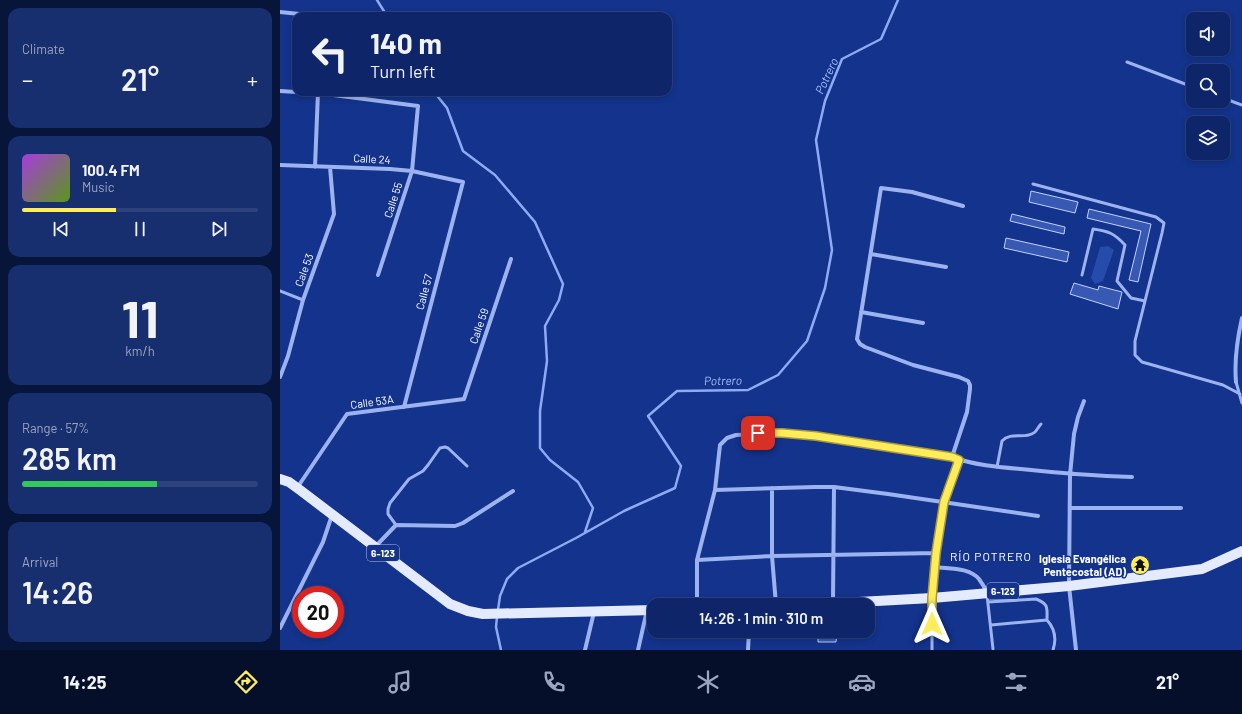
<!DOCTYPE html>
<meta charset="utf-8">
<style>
:root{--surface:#0e2669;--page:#172e6f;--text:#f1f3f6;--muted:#9ba5c0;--line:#2e437d;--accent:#ffec5b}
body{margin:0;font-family:Barlow,sans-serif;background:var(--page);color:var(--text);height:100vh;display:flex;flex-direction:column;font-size:15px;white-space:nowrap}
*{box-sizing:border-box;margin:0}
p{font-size:13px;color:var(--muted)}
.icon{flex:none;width:22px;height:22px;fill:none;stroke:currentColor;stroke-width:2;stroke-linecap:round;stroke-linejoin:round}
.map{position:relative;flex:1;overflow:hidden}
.details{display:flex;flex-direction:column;gap:8px;padding:8px;background:#08153a;width:280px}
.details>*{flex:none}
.banner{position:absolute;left:12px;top:12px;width:380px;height:84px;border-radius:12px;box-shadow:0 2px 6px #0003,0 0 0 1px var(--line);background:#0e2669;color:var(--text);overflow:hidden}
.buttons{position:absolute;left:906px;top:12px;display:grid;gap:8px}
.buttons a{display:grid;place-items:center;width:44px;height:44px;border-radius:8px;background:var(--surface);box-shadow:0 2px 6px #0003,0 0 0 1px var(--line);font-size:20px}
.speed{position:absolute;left:12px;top:586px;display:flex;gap:8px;font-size:20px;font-weight:700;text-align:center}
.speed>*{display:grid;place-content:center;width:52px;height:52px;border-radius:50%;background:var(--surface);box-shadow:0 2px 6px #0003,0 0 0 1px var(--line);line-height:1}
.speed .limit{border:6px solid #d22;background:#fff;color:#111}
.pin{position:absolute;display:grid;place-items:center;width:34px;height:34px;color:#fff;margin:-17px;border-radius:8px;box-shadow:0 2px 6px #0006}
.me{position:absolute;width:44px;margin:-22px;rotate:0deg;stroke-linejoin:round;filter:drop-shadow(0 0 3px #0008)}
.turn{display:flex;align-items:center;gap:14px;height:84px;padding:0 12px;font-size:18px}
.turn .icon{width:52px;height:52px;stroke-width:2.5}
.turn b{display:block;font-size:28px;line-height:34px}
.big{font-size:30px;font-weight:600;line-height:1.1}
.details .tile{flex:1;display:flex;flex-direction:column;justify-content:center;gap:6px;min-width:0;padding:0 14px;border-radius:12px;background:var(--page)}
.details .dial{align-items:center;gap:0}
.dial b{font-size:52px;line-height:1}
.song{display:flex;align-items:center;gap:12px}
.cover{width:48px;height:48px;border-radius:6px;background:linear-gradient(135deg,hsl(280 70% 55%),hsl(90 70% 35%))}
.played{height:4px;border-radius:2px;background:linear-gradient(90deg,var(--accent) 40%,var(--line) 40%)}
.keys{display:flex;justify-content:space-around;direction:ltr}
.heat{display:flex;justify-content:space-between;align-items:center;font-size:22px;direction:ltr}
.charge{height:6px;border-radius:3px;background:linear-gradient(90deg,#34c759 57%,var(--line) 0)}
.trip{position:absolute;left:367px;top:598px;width:228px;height:40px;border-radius:12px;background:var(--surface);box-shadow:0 2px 6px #0003,0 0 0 1px var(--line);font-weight:600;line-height:40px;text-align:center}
.menu{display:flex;height:64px;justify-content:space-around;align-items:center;background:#060f2a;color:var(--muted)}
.menu .icon{width:28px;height:28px}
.menu .current{color:var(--accent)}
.menu b{font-size:18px;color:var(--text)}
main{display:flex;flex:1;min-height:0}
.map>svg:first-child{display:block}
.green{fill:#254bab}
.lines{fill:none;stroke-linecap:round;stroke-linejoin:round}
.stream{stroke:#8dabf4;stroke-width:2.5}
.building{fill:#3759b3;stroke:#c2d2fc}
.lane{stroke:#9cb3f0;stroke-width:3}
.street{stroke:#9cb3f0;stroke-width:4}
.primary{stroke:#e5ebff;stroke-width:10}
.route-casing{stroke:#a6993b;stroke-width:10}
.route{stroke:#ffec5b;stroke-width:7}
.labels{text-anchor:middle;stroke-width:3;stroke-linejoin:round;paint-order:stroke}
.shield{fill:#13338c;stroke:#b8c2dc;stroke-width:1}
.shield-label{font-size:10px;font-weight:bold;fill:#fff}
.street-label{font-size:11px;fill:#fff;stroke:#13338c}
.poi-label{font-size:11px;font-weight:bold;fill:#fff;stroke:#13338c;text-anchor:end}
.water-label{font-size:12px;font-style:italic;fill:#a7bef8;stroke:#13338c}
.neighbourhood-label{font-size:12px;letter-spacing:1px;fill:#fff;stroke:#13338c}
</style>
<main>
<section class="details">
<div class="tile"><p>Climate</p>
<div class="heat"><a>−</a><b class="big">21°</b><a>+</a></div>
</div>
<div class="tile">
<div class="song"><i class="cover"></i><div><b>100.4 FM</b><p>Music</p></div></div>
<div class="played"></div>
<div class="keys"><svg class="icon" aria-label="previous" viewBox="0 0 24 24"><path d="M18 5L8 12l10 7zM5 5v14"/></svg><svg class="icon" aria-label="pause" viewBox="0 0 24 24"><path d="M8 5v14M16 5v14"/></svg><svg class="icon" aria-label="next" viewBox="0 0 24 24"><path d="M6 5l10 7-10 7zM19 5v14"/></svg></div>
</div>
<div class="tile dial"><b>11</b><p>km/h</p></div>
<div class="tile"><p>Range · 57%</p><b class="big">285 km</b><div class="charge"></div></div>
<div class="tile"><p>Arrival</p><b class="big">14:26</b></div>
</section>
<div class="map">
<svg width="962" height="650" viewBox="0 0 962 650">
<rect width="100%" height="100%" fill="#13338c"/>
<!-- green -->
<path class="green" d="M828 246 834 250 823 281 815 284 811 278 820 247Z"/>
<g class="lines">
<!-- stream -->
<path class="stream" d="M97 0 107 16
M154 92 167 108 183 151 215 175 255 222 283 284 279 300 265 326 267 361 260 411V448L270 460 298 482 313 508 305 532
M218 610 220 596 227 579 238 568 296 538 344 511 395 488 401 466 368 416 397 391 468 390 498 375 527 341 545 288 552 250 536 140 545 101 562 59 601 39 618 0
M217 617 216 627 221 650"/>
</g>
<!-- building -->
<path class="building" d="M751 191 798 202 795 213 749 202Z
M809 209 871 224 858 282 849 280 861 231 807 218Z
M732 214 785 227 784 234 730 221Z
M726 238 789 252 787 262 724 248Z
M794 283 818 290 819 286 842 292 838 309 790 294Z
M538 631H557L556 642H538Z"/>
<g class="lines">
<!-- lane -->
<path class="lane" d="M847 62 913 87
M943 98 962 105
M753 184 876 217 884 223 882 233 855 341V355L862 362 943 385 960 394
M802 275 813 229C828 231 834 233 845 245L837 281 851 298 865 301
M0 291 23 300
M956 382 962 403
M717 467 722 441C731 431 746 440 755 432 757 430 759 426 761 424
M116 525 108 514V509L110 503 129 479 143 471 148 465 160 448 165 447 168 448 187 466
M707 595 713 649
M708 602 756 599C769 604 767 608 767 620
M711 625 767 620C775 629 777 638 773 650
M652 650V599"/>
<!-- street -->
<path class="street" d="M0 12 39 16
M0 91 16 92
M17 92 38 93 138 106 132 171 98 275
M0 165 110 169 132 171 183 182 124 407
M35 167 38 92
M591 254 666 267
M581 312 643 323
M0 377 8 356 23 300 54 214 50 167
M956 382C954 359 957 340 962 318
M672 457 687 412 690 389V385L688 381 679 377 633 365 585 347 580 344 577 339 601 188 632 192 683 206
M17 488 67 414 184 399 231 259
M492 488V556L496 605
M435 490 535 487H554L608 494 758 516
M791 508H901
M95 547 116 525 175 526 183 523 233 491
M417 560 492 556 656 553
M655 567C669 569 689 567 699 579 702 583 705 588 707 593
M652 597 656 553 665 502 679 460
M553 603 554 487
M417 605V560L435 490 440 445 447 438 456 435 502 433 536 436 672 457C694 465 718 467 741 469 778 473 815 476 852 477
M0 628 43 542 52 515
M305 650 314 612
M358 650 367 610
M468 650 469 631
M796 650 789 586 790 475 794 434 798 417 804 401"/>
<!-- primary -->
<path class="primary" d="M0 479 9 482 20 490 170 604 188 611 203 614 374 610
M523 605 652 598 789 586 922 569 962 551"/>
</g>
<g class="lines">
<!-- route casing -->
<g class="route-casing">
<path id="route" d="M478 433H502L536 436 672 457 679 460 664 502 656 553 652 598V624"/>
</g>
<!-- route -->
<use href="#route" class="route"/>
</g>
<!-- icons -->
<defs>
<g id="temple-disc" transform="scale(1)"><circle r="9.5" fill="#ffec5b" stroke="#13338c"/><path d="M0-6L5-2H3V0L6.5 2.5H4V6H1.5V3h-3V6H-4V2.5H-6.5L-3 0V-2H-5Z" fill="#111"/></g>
</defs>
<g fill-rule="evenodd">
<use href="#temple-disc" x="860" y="565"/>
</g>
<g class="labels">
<!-- shield labels -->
<g class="shield">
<rect x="87" y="545" width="32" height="16" rx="3"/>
<rect x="707" y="583" width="32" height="16" rx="3"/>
</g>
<g class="shield-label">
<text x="103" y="557">6-123</text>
<text x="723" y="595">6-123</text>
</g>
<!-- street labels -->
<g class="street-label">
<text transform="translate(92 159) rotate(3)" y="4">Calle 24</text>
<text transform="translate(113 200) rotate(-72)" y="4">Calle 55</text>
<text transform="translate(24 270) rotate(-70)" y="4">Cale 53</text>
<text transform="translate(144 292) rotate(-75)" y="4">Calle 57</text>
<text transform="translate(199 326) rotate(-71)" y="4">Calle 59</text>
<text transform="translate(92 402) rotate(-8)" y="4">Calle 53A</text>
</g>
<!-- poi labels -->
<g class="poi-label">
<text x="846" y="563">Iglesia Evangélica<tspan x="846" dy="13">Pentecostal (AD)</tspan></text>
</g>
<!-- water labels -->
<g class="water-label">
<text transform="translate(547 76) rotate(-65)" y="4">Potrero</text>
<text transform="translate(443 381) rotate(-1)" y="4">Potrero</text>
</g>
<!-- neighbourhood labels -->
<g class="neighbourhood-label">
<text x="711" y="561">RÍO POTRERO</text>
</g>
</g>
</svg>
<div class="buttons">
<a><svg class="icon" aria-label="sound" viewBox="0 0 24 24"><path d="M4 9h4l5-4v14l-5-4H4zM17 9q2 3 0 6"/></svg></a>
<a><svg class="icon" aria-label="search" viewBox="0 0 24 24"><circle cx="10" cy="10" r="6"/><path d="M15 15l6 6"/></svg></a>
<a><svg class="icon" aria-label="layers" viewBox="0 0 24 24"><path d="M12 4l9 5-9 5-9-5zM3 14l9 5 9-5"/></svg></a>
</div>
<div class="speed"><div class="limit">20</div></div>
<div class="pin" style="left:478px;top:433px;background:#d93025"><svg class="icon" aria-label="arrive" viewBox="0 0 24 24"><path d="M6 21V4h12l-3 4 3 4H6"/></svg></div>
<svg class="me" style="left:652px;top:624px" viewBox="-20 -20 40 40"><path d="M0-17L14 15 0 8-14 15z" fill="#ffec5b" stroke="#fff" stroke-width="4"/></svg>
<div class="trip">14:26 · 1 min · 310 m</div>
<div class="banner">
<div class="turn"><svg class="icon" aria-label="left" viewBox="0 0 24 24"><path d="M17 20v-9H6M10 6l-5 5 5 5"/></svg><div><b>140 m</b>Turn left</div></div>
</div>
</div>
</main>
<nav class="menu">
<b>14:25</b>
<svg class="icon current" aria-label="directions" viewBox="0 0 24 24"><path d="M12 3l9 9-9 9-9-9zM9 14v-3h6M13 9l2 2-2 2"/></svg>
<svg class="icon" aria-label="music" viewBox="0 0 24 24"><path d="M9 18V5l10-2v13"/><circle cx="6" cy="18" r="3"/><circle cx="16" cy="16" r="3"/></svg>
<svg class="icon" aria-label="phone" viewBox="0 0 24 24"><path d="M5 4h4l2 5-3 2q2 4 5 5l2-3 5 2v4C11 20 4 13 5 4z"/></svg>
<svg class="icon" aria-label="climate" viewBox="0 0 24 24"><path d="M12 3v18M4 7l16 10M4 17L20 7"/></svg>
<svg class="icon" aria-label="car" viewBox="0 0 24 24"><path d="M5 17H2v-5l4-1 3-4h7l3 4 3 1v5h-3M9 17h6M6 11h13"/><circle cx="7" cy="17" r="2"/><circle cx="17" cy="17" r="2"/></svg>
<svg class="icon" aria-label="filters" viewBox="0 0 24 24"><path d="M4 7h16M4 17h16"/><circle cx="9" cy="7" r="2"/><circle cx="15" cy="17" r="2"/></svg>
<b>21°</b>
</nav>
